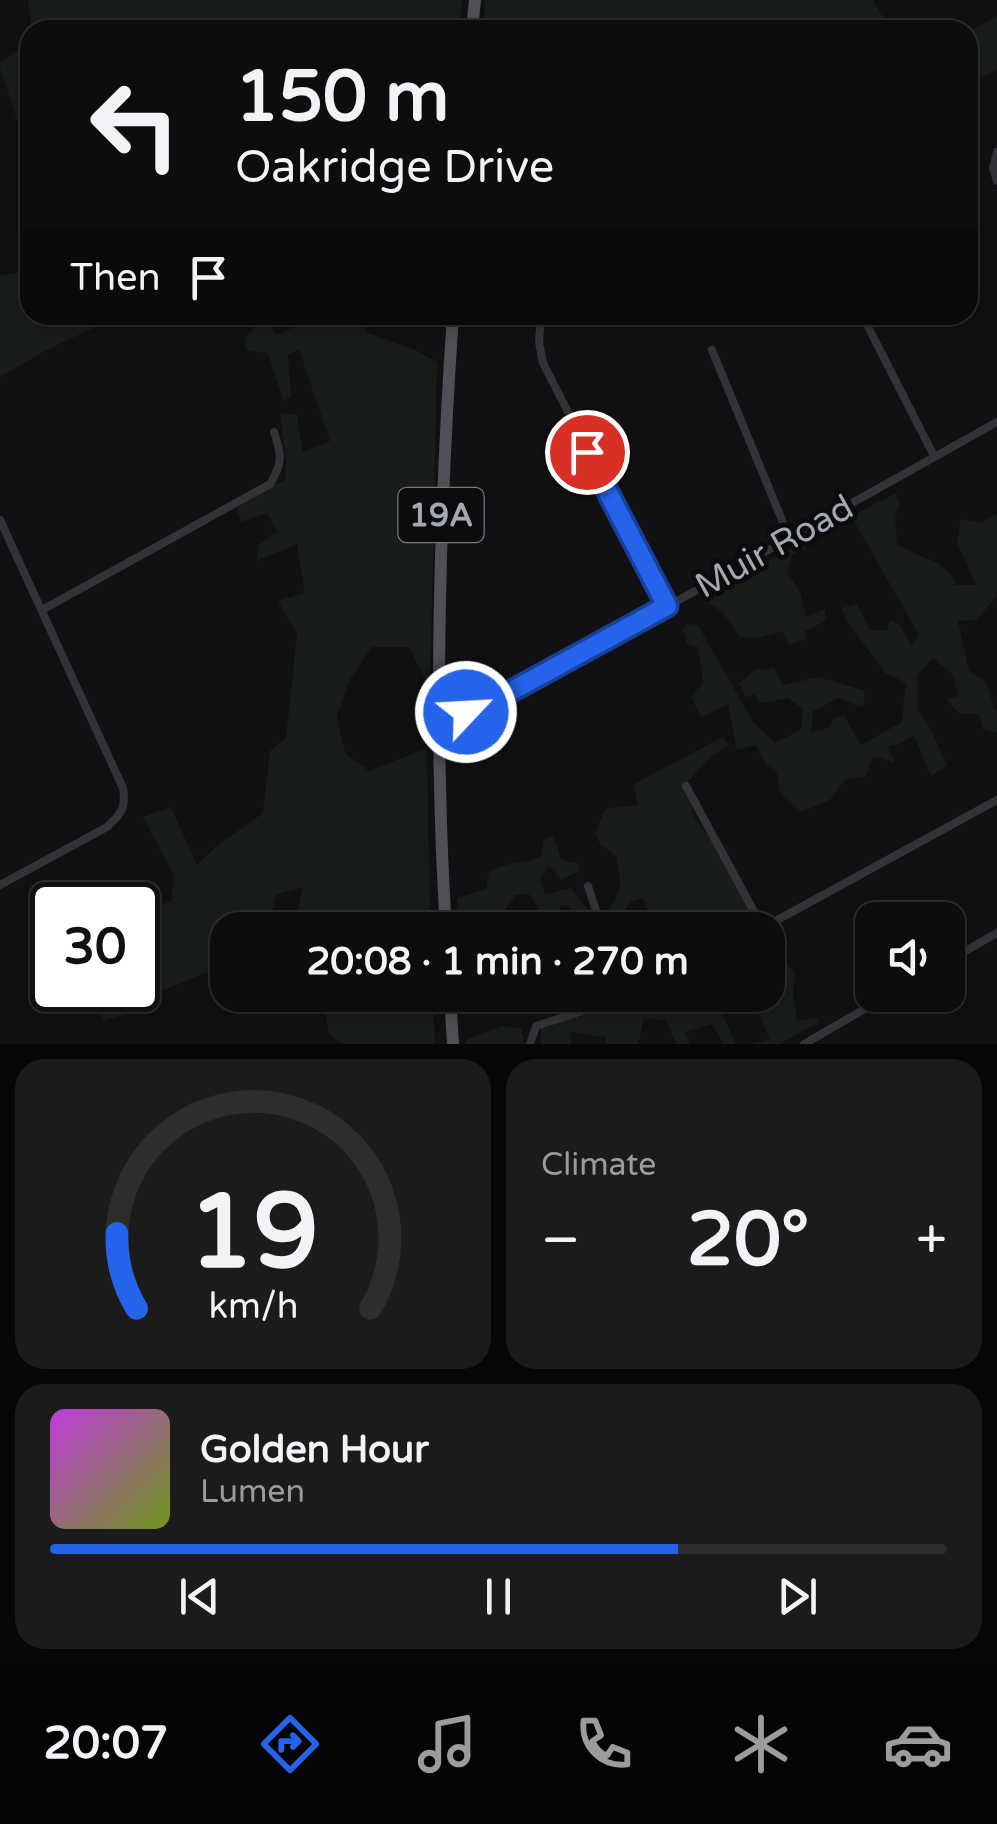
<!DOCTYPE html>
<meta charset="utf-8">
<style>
:root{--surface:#0d0d0e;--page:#1b1b1c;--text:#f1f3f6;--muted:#9a9c9e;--line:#2d2d2e;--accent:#2563eb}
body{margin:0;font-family:"Varela Round",sans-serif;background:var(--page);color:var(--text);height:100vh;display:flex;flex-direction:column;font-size:38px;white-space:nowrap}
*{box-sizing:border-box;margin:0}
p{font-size:32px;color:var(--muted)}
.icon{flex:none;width:55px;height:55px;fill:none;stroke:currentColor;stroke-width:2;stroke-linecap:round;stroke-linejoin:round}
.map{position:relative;height:1044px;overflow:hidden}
.details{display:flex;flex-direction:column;gap:15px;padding:15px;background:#070708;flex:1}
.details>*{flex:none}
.banner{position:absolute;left:20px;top:20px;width:958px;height:305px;border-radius:30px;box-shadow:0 5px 15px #0003,0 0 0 2px var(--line);background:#0d0d0e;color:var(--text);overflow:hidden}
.tools{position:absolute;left:855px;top:902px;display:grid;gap:20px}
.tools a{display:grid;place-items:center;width:110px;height:110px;border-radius:20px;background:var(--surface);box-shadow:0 5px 15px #0003,0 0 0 2px var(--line);font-size:50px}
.speed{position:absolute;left:30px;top:882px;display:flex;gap:20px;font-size:50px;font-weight:700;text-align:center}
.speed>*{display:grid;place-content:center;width:130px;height:130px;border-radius:50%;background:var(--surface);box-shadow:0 5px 15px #0003,0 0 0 2px var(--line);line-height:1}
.speed .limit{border:5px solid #111;border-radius:15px;background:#fff;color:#111}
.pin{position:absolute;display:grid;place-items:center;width:85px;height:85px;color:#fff;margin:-42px;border:5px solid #fff;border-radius:50%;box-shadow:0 2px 10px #0007}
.me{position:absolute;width:110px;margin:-55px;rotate:65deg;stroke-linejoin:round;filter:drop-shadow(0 0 8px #0008)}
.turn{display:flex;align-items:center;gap:35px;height:210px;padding:0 50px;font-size:45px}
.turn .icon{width:130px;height:130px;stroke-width:2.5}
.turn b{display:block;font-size:70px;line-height:85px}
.then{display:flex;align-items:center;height:95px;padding:0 50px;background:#0003;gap:20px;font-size:38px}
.big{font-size:75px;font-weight:700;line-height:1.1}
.details .widget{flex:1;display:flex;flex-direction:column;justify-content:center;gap:15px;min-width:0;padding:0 35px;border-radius:30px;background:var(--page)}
.details .dial{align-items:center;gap:0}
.dial svg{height:260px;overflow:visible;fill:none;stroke:var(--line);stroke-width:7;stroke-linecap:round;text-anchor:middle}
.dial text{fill:var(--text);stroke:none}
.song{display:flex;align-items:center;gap:30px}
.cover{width:120px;height:120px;border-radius:15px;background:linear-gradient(135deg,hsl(290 70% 55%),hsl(80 70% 35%))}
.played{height:10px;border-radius:5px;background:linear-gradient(90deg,var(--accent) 70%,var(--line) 70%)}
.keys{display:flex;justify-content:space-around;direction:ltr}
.heat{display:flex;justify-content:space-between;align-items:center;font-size:55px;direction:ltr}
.details .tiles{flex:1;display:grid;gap:15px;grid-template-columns:1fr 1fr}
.widget:last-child{grid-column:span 2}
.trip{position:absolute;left:210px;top:912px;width:575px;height:100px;border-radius:30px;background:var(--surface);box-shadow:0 5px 15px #0003,0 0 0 2px var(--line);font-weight:700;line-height:100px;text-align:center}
.dock{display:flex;height:160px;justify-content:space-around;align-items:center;background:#050506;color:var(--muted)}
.dock .icon{width:70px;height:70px}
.dock .selected{color:var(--accent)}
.dock b{font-size:45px;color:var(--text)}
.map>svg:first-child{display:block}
.green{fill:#181d19}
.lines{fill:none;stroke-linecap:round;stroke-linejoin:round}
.minor{stroke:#333337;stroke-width:8}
.primary{stroke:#4f5056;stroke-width:12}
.route-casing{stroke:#184099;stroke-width:25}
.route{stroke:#2563eb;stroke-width:18}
.labels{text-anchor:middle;stroke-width:10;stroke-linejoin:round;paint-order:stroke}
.shield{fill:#0c0c0e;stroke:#767981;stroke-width:2.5}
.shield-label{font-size:32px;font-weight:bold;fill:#a4a8b2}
.street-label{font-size:35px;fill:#a4a8b2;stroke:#0c0c0e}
</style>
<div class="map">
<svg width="997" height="1044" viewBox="0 0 997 1044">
<rect width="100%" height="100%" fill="#111113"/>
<!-- green -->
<path class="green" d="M28 0H462L460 30H31Z
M485 0H873L890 30H484Z
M997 16V69L968 85V32Z
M30 41V160L0 68V63Z
M30 270V315H112L97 326 43 352 0 377V276Z
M296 315H368L365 332 415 350 437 362 430 689 409 647H372L350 679 337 716 345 753 369 771 427 748 430 930H298L297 915 302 888 277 894 270 918 274 930H228L227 964 137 1001 126 1014 103 1021 99 992 71 990H138V911L145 907 171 902 174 876 143 817 171 807 197 865 218 845 263 813 270 751 286 738 297 634 278 601 305 593 297 544 256 561 260 544 277 532 267 513 241 522 236 507 266 487 285 481 286 461 280 413 297 415 303 452 330 441 299 350 288 355 291 397 283 401 268 353 246 350 245 337 261 320 272 327 276 335 297 326Z
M896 493 900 505 895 516 897 545 939 564 955 579V585H976L957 542 961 519 981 523 996 514 997 516V595L977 620 958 621 969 671 986 682 994 708 997 710V733L983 729 979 714H960L946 699 958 696 953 675 933 658 917 675V709L931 730 947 766 931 776 914 735 898 745 887 746 895 763 873 756 866 776 845 780 829 801 799 812 780 793 777 773 765 763 756 745 737 750 728 704 701 717 691 696 703 683 698 647 687 644 683 630 687 624 698 625 753 722 775 743 801 730 803 709 788 698 760 703 754 694 746 698 739 683 755 670 774 668 783 685 819 677 865 691 863 707 838 698 813 711 811 732 829 728 834 718 844 716 861 745 902 722 906 683 885 673 846 620 842 608 857 604 870 630H887L890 620 899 624 911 645 919 635 851 516Z
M808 540 806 548 792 555 787 572 800 592 806 617 825 609 826 621 805 631 806 639 789 645 783 631 759 638 739 637C730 617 717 606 697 596Z
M723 737 729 746 713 755 686 783 693 815 722 855 744 893 752 924 742 930H632L651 920 643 898 631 901 624 912 610 924 604 917C623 890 622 888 616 856L600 844 595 833 605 809 638 805 634 784Z
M554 836 561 860 578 863 581 870 562 880 549 866 540 879 545 894 571 888 590 913 588 928 575 929 577 916 568 905 560 906 558 921 561 930H541L546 920 529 894 515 895 503 913 484 910 491 930H459L457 898 486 889 489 872C510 860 520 866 541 856L544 839Z
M768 942 796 974 793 990 797 1021 816 1017 819 1022 780 1044H752L770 1039 755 1006 762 995H768Z
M326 995H433L435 1044H343C322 1036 326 1013 326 995Z
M663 995H735L722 1013 736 1044H724L712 1024 685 1032 690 1044H676L666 1020 644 1019 638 1044H606V1037L571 1032V1044H541V1024L592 1014H618Z
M503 1026 521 1028 525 1044H466V1040Z"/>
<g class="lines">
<!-- minor -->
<path class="minor" d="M997 152 993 168 997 181
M541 315 539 342 543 363 667 606
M862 315 934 456
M712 350 789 537
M0 520 123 788C126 808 122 813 107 827L0 885
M42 610 270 484C283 463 282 455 274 432
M440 715 466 712 495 700 645 619 997 422
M686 786 763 928
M588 886 601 926 595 930
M759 930 997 800
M948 961 997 933
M530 1044 536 1026 632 995
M804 1044 889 995"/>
<!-- primary -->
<path class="primary" d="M472 30 475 0
M446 930C433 725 439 519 453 315
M450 995 453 1044"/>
</g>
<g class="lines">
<!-- route casing -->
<g class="route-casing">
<path id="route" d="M466 712 495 700 667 606 587 452"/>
</g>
<!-- route -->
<use href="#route" class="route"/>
</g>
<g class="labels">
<!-- shield labels -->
<rect class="shield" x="398.5" y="488" width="85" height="54" rx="8"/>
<g class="shield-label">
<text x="441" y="526">19A</text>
</g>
<!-- street labels -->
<g class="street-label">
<text transform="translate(774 546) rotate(-29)" y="12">Muir Road</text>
</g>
</g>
</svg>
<div class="tools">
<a><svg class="icon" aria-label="sound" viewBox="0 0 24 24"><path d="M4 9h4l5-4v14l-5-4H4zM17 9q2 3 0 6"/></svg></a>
</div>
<div class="speed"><div class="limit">30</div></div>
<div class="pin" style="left:587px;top:452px;background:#d93025"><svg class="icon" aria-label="arrive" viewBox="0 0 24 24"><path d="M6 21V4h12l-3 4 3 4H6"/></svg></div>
<svg class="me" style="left:466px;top:712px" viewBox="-20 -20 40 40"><circle r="17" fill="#2563eb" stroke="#fff" stroke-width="3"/><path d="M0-11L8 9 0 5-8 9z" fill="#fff"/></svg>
<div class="trip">20:08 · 1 min · 270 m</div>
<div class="banner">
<div class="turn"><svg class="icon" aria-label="left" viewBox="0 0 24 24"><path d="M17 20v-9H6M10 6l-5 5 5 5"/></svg><div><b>150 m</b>Oakridge Drive</div></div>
<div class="then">Then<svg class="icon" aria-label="arrive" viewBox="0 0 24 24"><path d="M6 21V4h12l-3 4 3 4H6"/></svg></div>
</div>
</div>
<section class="details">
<div class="tiles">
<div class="widget dial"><svg viewBox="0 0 100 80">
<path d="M14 69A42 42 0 1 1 86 69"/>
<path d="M14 69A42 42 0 0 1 8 46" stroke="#2563eb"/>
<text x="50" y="56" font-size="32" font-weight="700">19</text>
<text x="50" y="72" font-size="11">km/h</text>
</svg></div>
<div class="widget"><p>Climate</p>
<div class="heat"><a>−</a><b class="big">20°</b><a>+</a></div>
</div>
<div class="widget">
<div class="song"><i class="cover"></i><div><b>Golden Hour</b><p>Lumen</p></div></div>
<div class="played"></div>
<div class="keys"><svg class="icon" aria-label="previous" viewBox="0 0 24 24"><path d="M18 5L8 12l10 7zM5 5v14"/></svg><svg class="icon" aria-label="pause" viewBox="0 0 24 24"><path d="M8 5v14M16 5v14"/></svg><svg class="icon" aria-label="next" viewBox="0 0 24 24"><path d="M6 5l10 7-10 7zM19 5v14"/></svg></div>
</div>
</div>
</section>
<nav class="dock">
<b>20:07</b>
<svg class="icon selected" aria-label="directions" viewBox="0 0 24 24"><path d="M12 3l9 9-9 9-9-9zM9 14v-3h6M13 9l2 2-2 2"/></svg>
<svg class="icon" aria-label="music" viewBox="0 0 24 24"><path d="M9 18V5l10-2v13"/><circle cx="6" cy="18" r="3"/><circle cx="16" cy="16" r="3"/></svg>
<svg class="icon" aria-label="phone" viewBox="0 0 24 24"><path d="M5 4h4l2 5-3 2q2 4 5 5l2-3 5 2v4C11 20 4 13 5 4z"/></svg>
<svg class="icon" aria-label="climate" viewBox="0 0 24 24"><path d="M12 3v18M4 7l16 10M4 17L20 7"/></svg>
<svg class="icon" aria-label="car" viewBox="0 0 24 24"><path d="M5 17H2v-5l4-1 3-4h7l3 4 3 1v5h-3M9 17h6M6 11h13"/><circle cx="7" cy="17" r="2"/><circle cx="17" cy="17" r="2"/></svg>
</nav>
